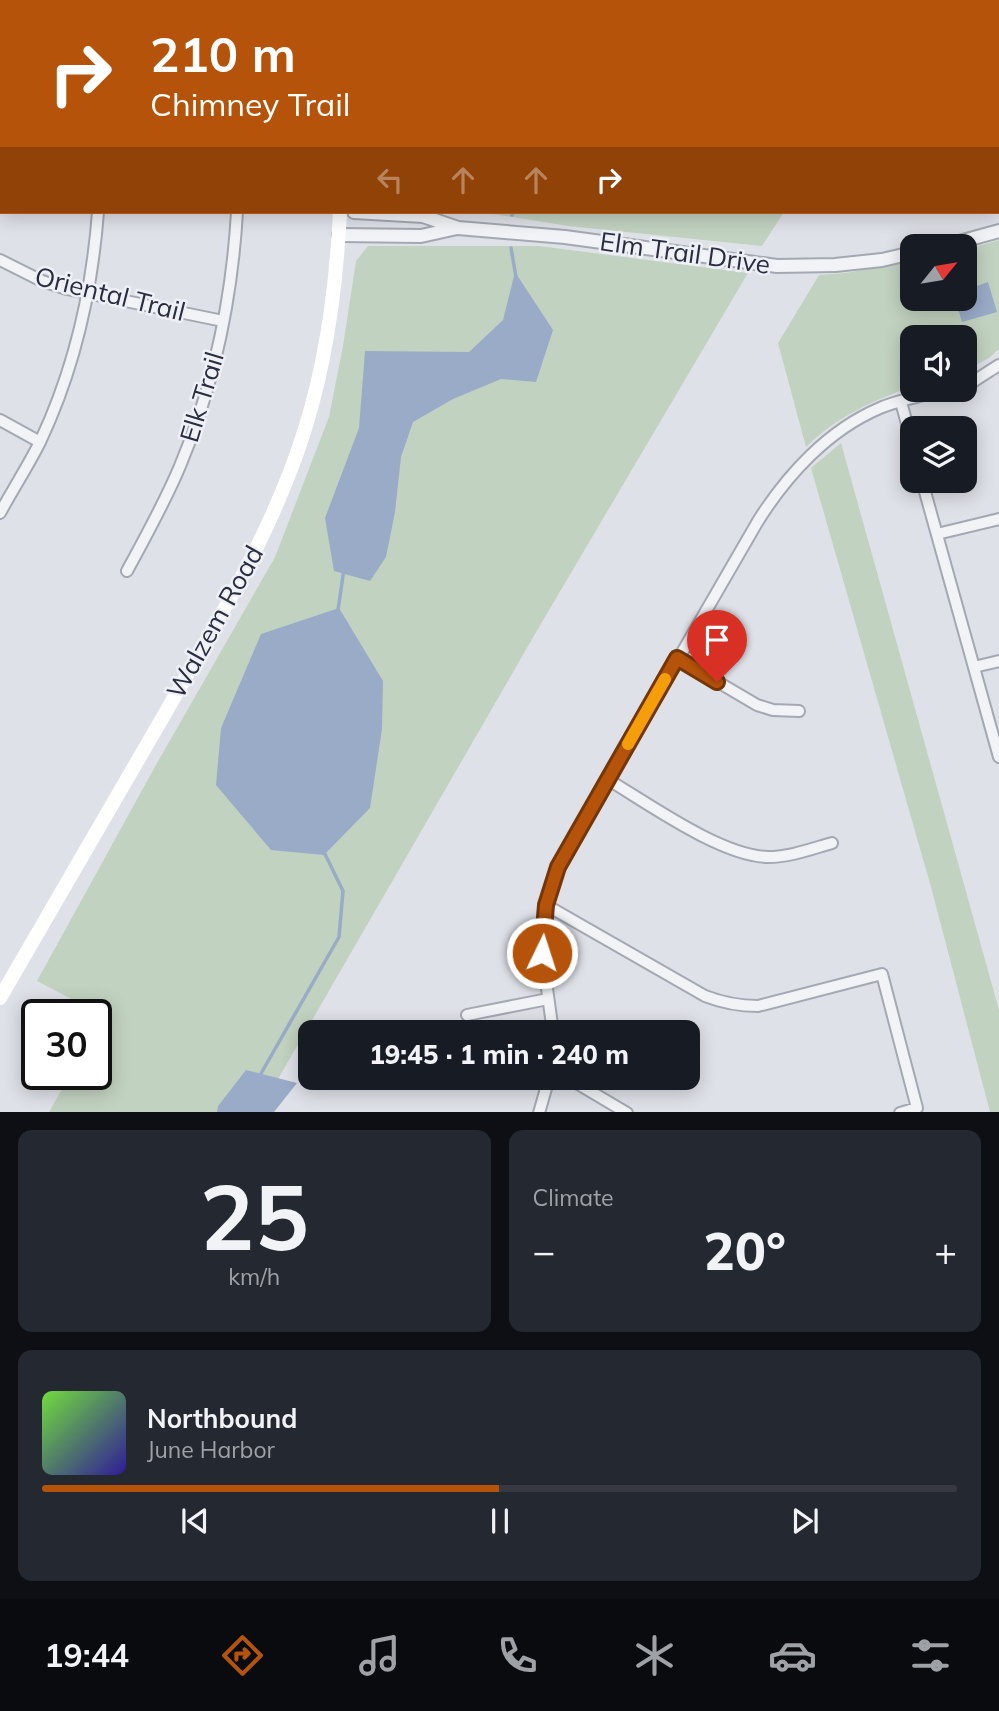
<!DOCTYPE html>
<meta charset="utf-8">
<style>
:root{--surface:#171b24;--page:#242831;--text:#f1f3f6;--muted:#9ea1a6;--line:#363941;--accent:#b45309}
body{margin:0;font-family:Mulish,sans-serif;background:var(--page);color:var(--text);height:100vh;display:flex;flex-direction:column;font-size:26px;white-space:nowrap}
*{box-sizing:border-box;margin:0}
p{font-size:23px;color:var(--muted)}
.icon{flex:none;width:38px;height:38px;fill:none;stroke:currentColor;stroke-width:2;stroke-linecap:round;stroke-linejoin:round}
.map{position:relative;height:1112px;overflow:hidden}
.panel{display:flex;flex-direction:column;gap:18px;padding:18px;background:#0d0f14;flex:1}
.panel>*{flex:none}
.hud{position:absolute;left:0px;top:0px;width:999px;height:214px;box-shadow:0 4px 18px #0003;background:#b45309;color:#fff;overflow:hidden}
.needle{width:46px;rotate:60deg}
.buttons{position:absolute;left:900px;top:234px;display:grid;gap:14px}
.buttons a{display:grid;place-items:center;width:77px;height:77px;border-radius:14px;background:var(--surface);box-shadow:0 4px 18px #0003;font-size:35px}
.speed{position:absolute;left:21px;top:999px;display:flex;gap:14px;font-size:35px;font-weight:700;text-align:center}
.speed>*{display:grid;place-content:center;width:91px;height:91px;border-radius:50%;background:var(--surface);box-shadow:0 4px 18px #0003;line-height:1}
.speed .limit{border:4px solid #111;border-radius:10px;background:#fff;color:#111}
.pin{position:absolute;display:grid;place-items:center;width:60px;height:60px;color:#fff;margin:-72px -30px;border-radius:50% 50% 50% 0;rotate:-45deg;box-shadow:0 0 7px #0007}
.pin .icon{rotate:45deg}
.me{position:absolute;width:77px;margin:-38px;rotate:4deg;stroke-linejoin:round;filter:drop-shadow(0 0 5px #0008)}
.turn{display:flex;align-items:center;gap:24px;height:147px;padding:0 35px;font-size:32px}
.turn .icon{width:91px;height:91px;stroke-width:2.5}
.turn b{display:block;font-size:49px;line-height:60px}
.lanes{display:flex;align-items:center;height:66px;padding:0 35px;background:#0003;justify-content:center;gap:35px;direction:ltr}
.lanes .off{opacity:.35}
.big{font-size:52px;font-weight:800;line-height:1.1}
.panel .card{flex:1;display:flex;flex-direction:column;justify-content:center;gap:10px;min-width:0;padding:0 24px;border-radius:14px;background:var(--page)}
.panel .dial{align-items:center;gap:0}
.dial b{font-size:91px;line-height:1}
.song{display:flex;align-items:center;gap:21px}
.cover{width:84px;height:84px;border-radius:10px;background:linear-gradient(135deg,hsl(100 70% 55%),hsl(250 70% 35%))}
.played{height:7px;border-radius:4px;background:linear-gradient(90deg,var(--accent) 50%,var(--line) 50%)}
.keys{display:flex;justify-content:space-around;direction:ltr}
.heat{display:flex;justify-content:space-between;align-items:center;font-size:38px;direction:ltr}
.panel .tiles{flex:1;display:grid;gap:18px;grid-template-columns:1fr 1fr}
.card:last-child{grid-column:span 2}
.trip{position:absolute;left:298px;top:1020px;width:402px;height:70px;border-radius:14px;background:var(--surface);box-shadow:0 4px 18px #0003;font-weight:800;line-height:70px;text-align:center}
.tab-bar{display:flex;height:112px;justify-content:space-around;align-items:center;background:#090b0e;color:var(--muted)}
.tab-bar .icon{width:49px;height:49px}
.tab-bar .selected{color:var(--accent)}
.tab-bar b{font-size:32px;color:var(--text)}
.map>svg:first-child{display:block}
.green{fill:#c2d2c0}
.water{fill:#9aabc8}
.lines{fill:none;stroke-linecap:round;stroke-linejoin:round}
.stream{stroke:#9aabc8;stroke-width:3.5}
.minor-casing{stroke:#a4a8b2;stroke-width:14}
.tertiary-casing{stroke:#a4a8b2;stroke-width:16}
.minor{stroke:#f1f3f6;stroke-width:10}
.tertiary{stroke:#f1f3f6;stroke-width:12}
.secondary{stroke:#fff;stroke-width:14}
.route-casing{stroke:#753606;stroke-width:18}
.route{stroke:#b45309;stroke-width:12}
.slow{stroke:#f59e0b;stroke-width:12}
.labels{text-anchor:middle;stroke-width:5;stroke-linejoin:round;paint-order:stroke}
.street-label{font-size:26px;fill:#282e3f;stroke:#eef0f6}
</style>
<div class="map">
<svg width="999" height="1113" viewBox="0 0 999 1113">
<rect width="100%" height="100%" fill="#dfe1e8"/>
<!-- green -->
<path class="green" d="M343 0H498V2H343Z
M801 0H914L801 2Z
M481 212H784L762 246 568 226Z
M999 240V349L989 358 964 371V338H912V386C873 401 836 417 806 447L778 343 819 275 845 273 912 262V299H964V250Z
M368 246H539L748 273 542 622 259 1112H49L70 1075 96 1074V1029L104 1016 37 981 157 763 275 557 329 417 343 346 356 261Z
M841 443 999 1010V1112H990L931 887 811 468Z"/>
<!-- water -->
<path class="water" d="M515 272 553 330 536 382 501 379 453 399 413 422 401 457 395 512 386 557 370 581 334 571 325 518 359 428 365 351 469 352 503 320Z
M988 282 997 312 962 322 958 309 972 304 977 296 974 287Z
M339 608 383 681 382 729 370 808 324 855 271 850 216 785 221 728 261 634Z
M246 1070 297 1083 274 1112H217L218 1106Z"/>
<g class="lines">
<!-- stream -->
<path class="stream" d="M998 9 999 6
M512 215 513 212
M511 248 516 277
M338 610 344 569
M259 1077 339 937 343 891 324 852"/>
<!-- minor casing -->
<g class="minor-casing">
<path id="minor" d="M74 0 75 2
M217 0V2
M736 2V0
M0 94 2 95
M998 156 999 161
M0 260 42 281 67 289 223 321
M964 384 974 381 999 365
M901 402 912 442
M0 420 40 442
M922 481 999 757
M0 513C13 489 28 466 40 442 74 370 92 291 98 212
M937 534 999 519
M127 571C146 536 165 502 180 466 214 385 232 299 237 212
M677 658 757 705 773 710 799 711
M974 667 999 661
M607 779C649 804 721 856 768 857 790 857 811 849 832 843
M546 905 705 996C723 1003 738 1006 758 1006L882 974 917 1108 900 1113
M467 1015 548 999
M553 1032 542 952 546 905 558 867 758 521C787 475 828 430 880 408 899 400 922 396 942 390
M568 1078 627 1113
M539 1113 549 1078"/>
</g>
<!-- tertiary casing -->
<g class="tertiary-casing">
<path id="tertiary" d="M354 212 423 216 458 228 565 237 777 266 835 265 882 260 912 253
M339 235 421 236 457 228
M941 247 999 231"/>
</g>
<!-- minor -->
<use href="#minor" class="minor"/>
<!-- tertiary -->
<use href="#tertiary" class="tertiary"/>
<!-- secondary -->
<path class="secondary" d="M323 0V2
M0 998C56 902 111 806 167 710 215 626 266 542 298 450 325 374 336 293 340 212"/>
</g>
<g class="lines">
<!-- route casing -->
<g class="route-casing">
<path id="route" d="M542 953 546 905 558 867 677 658 717 682"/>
</g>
<!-- route -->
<use href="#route" class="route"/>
<!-- slow -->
<path class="slow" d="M628 744 665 679"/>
</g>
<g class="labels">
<!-- street labels -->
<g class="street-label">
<text transform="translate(685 253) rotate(8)" y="9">Elm Trail Drive</text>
<text transform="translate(110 294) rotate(14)" y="9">Oriental Trail</text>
<text transform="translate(202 397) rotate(-73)" y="9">Elk Trail</text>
<text transform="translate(215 622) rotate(-61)" y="9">Walzem Road</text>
</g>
</g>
</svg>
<div class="buttons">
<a><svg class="needle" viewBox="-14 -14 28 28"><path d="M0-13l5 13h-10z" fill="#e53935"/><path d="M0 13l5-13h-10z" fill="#9ea1a6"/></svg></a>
<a><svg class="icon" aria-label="sound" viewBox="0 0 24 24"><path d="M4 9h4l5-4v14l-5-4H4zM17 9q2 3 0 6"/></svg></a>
<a><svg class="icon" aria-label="layers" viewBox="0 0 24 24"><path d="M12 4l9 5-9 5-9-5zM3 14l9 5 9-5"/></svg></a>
</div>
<div class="speed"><div class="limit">30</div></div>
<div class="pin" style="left:717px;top:682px;background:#d93025"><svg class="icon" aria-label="arrive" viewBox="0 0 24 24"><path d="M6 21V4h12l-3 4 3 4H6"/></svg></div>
<svg class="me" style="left:542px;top:953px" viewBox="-20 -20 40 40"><circle r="17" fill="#b45309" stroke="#fff" stroke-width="3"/><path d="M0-11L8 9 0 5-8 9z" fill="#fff"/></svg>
<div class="trip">19:45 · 1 min · 240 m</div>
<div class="hud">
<div class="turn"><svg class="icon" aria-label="right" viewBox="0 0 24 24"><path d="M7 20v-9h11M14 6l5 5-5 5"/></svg><div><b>210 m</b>Chimney Trail</div></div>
<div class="lanes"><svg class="icon off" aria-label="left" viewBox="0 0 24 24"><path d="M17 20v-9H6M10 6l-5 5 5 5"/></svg><svg class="icon off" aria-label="ahead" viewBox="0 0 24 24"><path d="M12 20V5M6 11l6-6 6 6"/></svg><svg class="icon off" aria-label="ahead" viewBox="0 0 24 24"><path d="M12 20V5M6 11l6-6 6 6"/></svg><svg class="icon" aria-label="right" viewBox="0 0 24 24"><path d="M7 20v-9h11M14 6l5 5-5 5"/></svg></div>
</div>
</div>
<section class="panel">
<div class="tiles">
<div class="card dial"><b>25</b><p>km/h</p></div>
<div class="card"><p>Climate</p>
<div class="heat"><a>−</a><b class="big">20°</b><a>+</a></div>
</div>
<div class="card">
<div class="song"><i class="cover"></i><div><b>Northbound</b><p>June Harbor</p></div></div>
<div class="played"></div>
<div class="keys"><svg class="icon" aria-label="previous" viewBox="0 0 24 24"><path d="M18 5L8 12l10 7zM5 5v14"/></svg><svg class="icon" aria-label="pause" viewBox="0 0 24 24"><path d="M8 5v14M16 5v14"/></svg><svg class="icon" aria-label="next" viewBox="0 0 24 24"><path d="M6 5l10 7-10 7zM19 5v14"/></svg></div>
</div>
</div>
</section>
<nav class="tab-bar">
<b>19:44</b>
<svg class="icon selected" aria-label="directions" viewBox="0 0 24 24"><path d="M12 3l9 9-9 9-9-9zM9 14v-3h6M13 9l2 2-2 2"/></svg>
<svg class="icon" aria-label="music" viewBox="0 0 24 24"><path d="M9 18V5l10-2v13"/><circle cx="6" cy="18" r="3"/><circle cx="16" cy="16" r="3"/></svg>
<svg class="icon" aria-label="phone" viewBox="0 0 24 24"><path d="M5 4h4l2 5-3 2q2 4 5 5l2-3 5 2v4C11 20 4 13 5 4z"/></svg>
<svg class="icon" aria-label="climate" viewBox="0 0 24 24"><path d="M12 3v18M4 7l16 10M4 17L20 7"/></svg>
<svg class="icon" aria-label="car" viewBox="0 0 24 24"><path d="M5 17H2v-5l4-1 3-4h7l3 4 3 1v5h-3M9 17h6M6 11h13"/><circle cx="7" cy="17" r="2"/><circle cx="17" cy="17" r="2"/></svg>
<svg class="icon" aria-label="filters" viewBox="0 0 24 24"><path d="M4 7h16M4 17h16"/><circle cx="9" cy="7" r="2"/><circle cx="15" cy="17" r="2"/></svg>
</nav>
